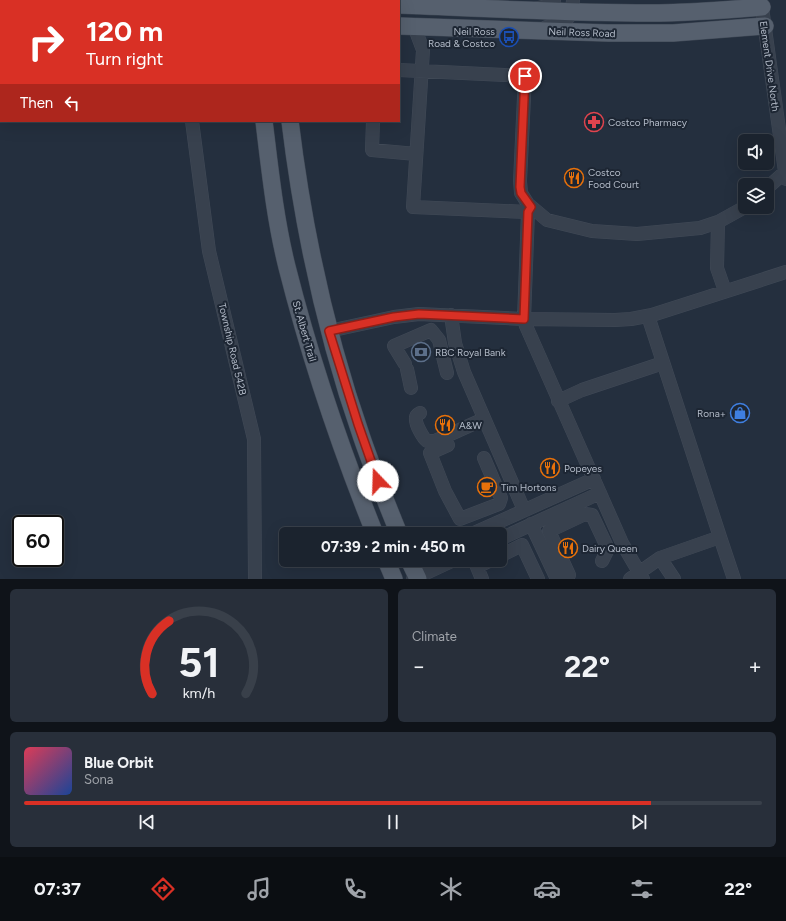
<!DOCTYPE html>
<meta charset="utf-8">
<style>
:root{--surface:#1b232e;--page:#282f3a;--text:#f1f3f6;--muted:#a0a4aa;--line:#39404a;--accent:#d93025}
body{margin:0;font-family:Figtree,sans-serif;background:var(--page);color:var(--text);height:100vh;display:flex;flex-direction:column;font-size:15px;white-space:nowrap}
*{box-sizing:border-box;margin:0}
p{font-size:13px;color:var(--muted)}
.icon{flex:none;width:22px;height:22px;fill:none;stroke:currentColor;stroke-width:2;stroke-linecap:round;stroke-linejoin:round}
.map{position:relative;height:579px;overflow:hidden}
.side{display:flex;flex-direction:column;gap:10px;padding:10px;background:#0f1319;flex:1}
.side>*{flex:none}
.guide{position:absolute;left:0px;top:0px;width:400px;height:122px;box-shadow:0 4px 16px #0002,0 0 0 1px var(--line);background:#d93025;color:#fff;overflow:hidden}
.tools{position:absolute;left:738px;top:134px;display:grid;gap:8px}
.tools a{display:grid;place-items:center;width:36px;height:36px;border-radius:6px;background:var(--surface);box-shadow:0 4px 16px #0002,0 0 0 1px var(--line);font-size:20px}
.speed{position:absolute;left:12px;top:515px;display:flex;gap:8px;font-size:20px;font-weight:700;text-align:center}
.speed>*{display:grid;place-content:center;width:52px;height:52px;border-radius:50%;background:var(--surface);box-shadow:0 4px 16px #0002,0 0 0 1px var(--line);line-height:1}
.speed .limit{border:2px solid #111;border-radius:6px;background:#fff;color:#111}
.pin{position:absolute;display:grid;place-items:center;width:34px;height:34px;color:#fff;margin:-17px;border:2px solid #fff;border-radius:50%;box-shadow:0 1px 4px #0007}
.me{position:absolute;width:44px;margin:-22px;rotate:339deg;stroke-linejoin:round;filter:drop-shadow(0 0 3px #0008)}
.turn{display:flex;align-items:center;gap:14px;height:84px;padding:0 20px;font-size:18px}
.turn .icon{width:52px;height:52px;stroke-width:2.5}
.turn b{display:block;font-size:28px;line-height:34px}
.then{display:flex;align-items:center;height:38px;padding:0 20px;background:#0003;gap:8px;font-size:15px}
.big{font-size:30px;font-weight:700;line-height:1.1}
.side .card{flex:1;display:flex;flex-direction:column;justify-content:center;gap:6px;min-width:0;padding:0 14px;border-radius:6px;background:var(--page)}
.side .dial{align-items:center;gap:0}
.dial svg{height:104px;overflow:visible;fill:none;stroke:var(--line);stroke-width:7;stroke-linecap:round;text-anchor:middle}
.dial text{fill:var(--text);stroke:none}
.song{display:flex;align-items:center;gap:12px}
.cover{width:48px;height:48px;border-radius:6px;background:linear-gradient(135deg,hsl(350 70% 55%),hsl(220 70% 35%))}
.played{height:4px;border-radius:2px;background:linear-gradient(90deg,var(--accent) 85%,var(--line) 85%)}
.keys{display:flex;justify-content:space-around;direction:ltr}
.heat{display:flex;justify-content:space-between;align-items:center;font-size:22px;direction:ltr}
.side .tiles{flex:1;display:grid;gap:10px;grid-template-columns:1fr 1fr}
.card:last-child{grid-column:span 2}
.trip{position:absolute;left:279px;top:527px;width:228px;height:40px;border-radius:6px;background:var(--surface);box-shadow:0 4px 16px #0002,0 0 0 1px var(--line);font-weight:700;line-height:40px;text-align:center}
.tab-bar{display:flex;height:64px;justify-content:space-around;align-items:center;background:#0b0e12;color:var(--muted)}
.tab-bar .icon{width:28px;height:28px}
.tab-bar .selected{color:var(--accent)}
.tab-bar b{font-size:18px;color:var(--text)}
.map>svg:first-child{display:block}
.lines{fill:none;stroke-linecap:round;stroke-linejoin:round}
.minor-casing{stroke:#414a57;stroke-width:14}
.major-casing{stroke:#414a57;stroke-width:18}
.minor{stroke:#38414e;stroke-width:13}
.major{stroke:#56606e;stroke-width:17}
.route-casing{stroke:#8d1f18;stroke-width:10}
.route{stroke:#d93025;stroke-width:7}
.labels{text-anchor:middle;stroke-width:4;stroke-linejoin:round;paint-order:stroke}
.poi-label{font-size:10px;fill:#b4bcc9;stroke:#1d2633;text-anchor:start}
.street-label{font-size:10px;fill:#b4bcc9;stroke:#1d2633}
</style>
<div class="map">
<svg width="786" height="579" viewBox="0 0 786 579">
<rect width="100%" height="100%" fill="#242f3e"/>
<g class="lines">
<!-- minor casing -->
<g class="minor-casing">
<path id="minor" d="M44 0 70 1
M761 0 786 179
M535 9 546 6 554 0
M414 26 423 50 413 207 528 212
M546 27C565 23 572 21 573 0
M399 70 525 76 520 181 521 193 528 204 547 220 592 231 637 234 700 228 718 222 745 207
M192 121 209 251 254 439 255 579
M373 121 372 150 416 154
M767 188 785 172
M531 207 528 212 524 319 526 326 622 543 643 579
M718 222 717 268 725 291
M451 315 455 343 464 372 524 510
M329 331 394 317 419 314 524 319 615 320 631 319 652 315 786 272
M405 364 394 346 431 330 439 340 447 373
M407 369 411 388
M558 401 582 390 663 363
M420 413C418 414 416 416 416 418 415 424 423 438 427 441H435L484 419
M448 445 430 453 445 491 460 519 499 504 501 498 484 458
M531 524 557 579
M472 534 594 479
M720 537 734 579
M500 539 600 493
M500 556 522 545 538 579
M660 558 674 579
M569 575 549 531 585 514 592 515 608 549 602 561
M413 579 454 560
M482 579 477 567 491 560
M630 579 660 558 720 537 648 316"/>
</g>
<!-- major casing -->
<g class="major-casing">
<path id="major" d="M254 0V1
M279 0V1
M343 0 346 1
M399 5C483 8 567 13 650 13 688 13 725 10 762 7
M399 26 608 33H673L765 26
M264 121C270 170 275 219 287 267 310 358 340 447 375 534
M290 121C303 228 326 335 362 438 373 470 386 502 399 534
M386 560 394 579
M409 560 418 579"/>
</g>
<!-- minor -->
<use href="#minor" class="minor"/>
<!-- major -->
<use href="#major" class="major"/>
</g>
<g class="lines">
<!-- route casing -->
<g class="route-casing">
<path id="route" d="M378 481 358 424 329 331 394 317 419 314 524 319 528 212 531 207 521 193 520 187 525 76"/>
</g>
<!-- route -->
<use href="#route" class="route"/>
</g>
<!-- icons -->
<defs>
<g id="bus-ring" transform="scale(1)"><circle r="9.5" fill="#1d2633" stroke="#1a4fb4" stroke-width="1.5"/><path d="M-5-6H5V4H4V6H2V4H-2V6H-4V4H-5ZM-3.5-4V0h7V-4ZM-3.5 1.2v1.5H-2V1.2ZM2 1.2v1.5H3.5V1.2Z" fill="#1a4fb4"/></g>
<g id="pharmacy-ring" transform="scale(1)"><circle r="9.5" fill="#1d2633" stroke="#e0444e" stroke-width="1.5"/><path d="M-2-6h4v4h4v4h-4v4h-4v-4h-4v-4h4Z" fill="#e0444e"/></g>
<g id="restaurant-ring" transform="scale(1)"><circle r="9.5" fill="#1d2633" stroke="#e8710a" stroke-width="1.5"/><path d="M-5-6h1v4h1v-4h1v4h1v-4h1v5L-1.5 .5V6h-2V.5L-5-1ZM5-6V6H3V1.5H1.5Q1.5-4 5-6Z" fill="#e8710a"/></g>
<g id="bank-ring" transform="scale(1)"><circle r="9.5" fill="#1d2633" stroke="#5c6f8a" stroke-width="1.5"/><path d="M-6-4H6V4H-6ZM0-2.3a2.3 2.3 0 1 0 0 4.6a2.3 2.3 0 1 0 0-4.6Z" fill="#5c6f8a"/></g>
<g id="shop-ring" transform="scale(1)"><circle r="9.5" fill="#1d2633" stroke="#3f7fe0" stroke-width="1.5"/><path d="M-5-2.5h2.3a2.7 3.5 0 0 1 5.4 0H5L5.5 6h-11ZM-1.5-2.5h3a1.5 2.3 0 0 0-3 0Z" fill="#3f7fe0"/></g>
<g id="cafe-ring" transform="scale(1)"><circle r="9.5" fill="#1d2633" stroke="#e8710a" stroke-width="1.5"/><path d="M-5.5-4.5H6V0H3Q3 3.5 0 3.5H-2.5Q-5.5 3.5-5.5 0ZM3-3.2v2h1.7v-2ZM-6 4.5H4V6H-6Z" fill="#e8710a"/></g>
</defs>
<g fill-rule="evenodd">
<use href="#bus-ring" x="509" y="37"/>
<use href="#pharmacy-ring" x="594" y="122"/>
<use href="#restaurant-ring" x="574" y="178"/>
<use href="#bank-ring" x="421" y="352"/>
<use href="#shop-ring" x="740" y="413"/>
<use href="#restaurant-ring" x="445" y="425"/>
<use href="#restaurant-ring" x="550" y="468"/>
<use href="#cafe-ring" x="487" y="487"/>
<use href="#restaurant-ring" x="568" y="548"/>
</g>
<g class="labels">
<!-- poi labels -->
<g class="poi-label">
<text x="495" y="35" text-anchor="end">Neil Ross<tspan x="495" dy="12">Road &amp; Costco</tspan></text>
<text x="608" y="126">Costco Pharmacy</text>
<text x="588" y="176">Costco<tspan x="588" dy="12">Food Court</tspan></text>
<text x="435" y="356">RBC Royal Bank</text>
<text x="726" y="417" text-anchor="end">Rona+</text>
<text x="459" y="429">A&amp;W</text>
<text x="564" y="472">Popeyes</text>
<text x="501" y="491">Tim Hortons</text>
<text x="582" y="552">Dairy Queen</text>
</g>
<!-- street labels -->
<g class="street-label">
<text transform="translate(582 32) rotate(2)" y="4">Neil Ross Road</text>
<text transform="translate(770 66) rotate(82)" y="4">Element Drive North</text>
<text transform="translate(305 331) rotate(74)" y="4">St. Albert Trail</text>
<text transform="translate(233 349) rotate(77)" y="4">Township Road 542B</text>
</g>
</g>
</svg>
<div class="tools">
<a><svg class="icon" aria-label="sound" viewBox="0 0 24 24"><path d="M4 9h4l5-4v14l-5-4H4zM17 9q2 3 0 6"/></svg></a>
<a><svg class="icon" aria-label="layers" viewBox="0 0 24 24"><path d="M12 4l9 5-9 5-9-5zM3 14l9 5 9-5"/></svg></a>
</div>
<div class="speed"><div class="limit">60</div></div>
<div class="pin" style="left:525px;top:76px;background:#d93025"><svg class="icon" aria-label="arrive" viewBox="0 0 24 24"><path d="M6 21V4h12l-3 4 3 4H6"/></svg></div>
<svg class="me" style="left:378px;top:481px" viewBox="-20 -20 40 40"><circle r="19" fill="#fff"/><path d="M0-13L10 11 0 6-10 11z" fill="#d93025"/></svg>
<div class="trip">07:39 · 2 min · 450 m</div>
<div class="guide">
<div class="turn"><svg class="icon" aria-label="right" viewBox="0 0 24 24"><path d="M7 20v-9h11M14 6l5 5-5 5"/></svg><div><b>120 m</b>Turn right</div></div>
<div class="then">Then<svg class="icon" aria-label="left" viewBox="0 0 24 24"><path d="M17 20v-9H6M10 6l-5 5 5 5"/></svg></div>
</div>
</div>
<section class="side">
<div class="tiles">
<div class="card dial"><svg viewBox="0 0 100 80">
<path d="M14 69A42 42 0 1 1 86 69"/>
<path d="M14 69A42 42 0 0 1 27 13" stroke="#d93025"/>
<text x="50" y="56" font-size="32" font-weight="700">51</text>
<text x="50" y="72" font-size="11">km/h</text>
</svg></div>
<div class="card"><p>Climate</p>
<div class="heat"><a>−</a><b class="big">22°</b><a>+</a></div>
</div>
<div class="card">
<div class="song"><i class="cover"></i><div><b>Blue Orbit</b><p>Sona</p></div></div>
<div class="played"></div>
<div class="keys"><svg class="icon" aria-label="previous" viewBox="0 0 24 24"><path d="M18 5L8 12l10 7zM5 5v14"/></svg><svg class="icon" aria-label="pause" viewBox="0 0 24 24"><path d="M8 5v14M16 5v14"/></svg><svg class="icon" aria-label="next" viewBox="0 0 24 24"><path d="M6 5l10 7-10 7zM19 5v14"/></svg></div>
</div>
</div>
</section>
<nav class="tab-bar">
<b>07:37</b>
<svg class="icon selected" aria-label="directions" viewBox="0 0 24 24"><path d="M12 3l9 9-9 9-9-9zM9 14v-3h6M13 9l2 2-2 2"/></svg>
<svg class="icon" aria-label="music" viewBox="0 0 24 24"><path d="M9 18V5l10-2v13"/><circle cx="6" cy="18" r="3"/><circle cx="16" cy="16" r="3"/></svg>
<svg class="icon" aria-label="phone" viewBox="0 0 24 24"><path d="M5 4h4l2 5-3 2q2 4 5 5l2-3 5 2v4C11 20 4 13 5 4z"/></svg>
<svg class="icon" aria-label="climate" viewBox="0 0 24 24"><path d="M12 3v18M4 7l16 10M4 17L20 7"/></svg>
<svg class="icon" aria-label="car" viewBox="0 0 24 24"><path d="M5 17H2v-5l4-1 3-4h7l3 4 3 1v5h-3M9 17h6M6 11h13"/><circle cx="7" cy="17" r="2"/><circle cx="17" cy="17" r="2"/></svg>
<svg class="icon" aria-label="filters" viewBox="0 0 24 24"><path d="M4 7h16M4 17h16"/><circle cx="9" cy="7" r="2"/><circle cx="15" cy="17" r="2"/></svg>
<b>22°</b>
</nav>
